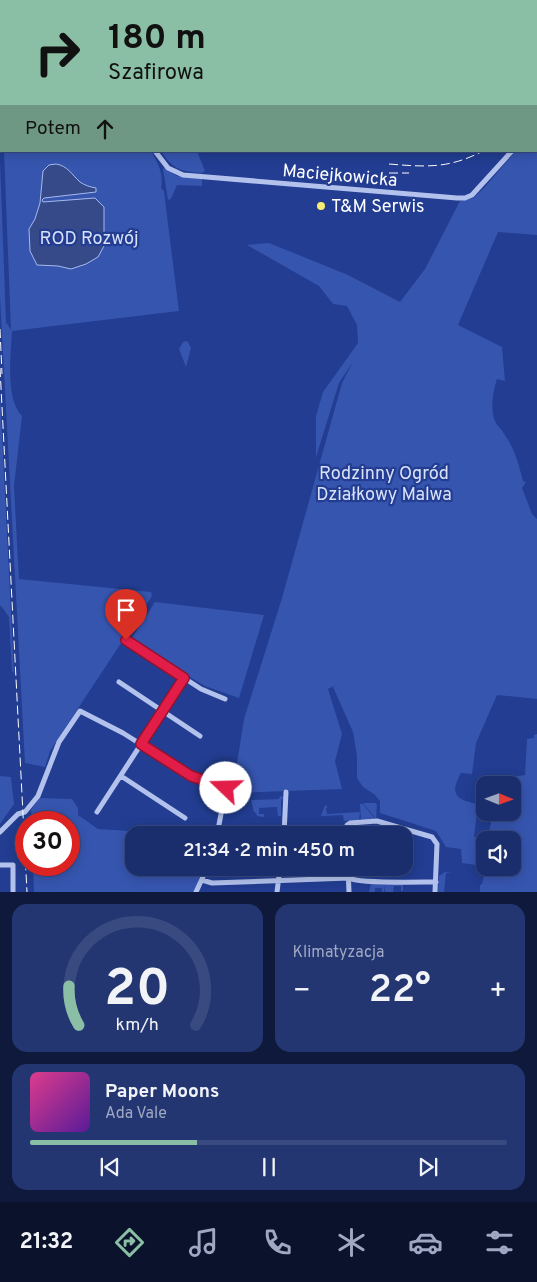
<!DOCTYPE html>
<html lang="pl">
<meta charset="utf-8">
<style>
:root{--surface:#1a2e6d;--page:#233672;--text:#f1f3f6;--muted:#9fa8c2;--line:#384a80;--accent:#8abfa5}
body{margin:0;font-family:Overpass,sans-serif;background:var(--page);color:var(--text);height:100vh;display:flex;flex-direction:column;font-size:19px;white-space:nowrap}
*{box-sizing:border-box;margin:0}
p{font-size:16px;color:var(--muted)}
.icon{flex:none;width:28px;height:28px;fill:none;stroke:currentColor;stroke-width:2;stroke-linecap:round;stroke-linejoin:round}
.map{position:relative;height:892px;overflow:hidden}
.panel{display:flex;flex-direction:column;gap:12px;padding:12px;background:#0e193c;flex:1}
.panel>*{flex:none}
.top-card{position:absolute;left:0px;top:0px;width:538px;height:152px;box-shadow:0 2px 12px #0003,0 0 0 1px var(--line);background:#8abfa5;color:#111;overflow:hidden}
.needle{width:32px;rotate:91deg}
.tools{position:absolute;left:476px;top:776px;display:grid;gap:10px}
.tools a{display:grid;place-items:center;width:45px;height:45px;border-radius:10px;background:var(--surface);box-shadow:0 2px 12px #0003,0 0 0 1px var(--line);font-size:25px}
.speed{position:absolute;left:15px;top:811px;display:flex;gap:10px;font-size:25px;font-weight:700;text-align:center}
.speed>*{display:grid;place-content:center;width:65px;height:65px;border-radius:50%;background:var(--surface);box-shadow:0 2px 12px #0003,0 0 0 1px var(--line);line-height:1}
.speed .limit{border:8px solid #d22;background:#fff;color:#111}
.pin{position:absolute;display:grid;place-items:center;width:42px;height:42px;color:#fff;margin:-51px -21px;border-radius:50% 50% 50% 0;rotate:-45deg;box-shadow:0 0 5px #0007}
.pin .icon{rotate:45deg}
.me{position:absolute;width:55px;margin:-28px;rotate:291deg;stroke-linejoin:round;filter:drop-shadow(0 0 4px #0008)}
.turn{display:flex;align-items:center;gap:18px;height:105px;padding:0 25px;font-size:22px}
.turn .icon{width:65px;height:65px;stroke-width:2.5}
.turn b{display:block;font-size:35px;line-height:42px}
.then{display:flex;align-items:center;height:48px;padding:0 25px;background:#0003;gap:10px;font-size:19px}
.big{font-size:38px;font-weight:600;line-height:1.1}
.panel .tile{flex:1;display:flex;flex-direction:column;justify-content:center;gap:8px;min-width:0;padding:0 18px;border-radius:15px;background:var(--page)}
.panel .dial{align-items:center;gap:0}
.dial svg{height:130px;overflow:visible;fill:none;stroke:var(--line);stroke-width:7;stroke-linecap:round;text-anchor:middle}
.dial text{fill:var(--text);stroke:none}
.song{display:flex;align-items:center;gap:15px}
.cover{width:60px;height:60px;border-radius:8px;background:linear-gradient(135deg,hsl(330 70% 55%),hsl(270 70% 35%))}
.played{height:5px;border-radius:2px;background:linear-gradient(90deg,var(--accent) 35%,var(--line) 35%)}
.keys{display:flex;justify-content:space-around;direction:ltr}
.heat{display:flex;justify-content:space-between;align-items:center;font-size:28px;direction:ltr}
.panel .tiles{flex:1;display:grid;gap:12px;grid-template-columns:1fr 1fr}
.tile:last-child{grid-column:span 2}
.trip{position:absolute;left:125px;top:826px;width:288px;height:50px;border-radius:15px;background:var(--surface);box-shadow:0 2px 12px #0003,0 0 0 1px var(--line);font-weight:600;line-height:50px;text-align:center}
.dock{display:flex;height:80px;justify-content:space-around;align-items:center;background:#0a122c;color:var(--muted)}
.dock .icon{width:35px;height:35px}
.dock .on{color:var(--accent)}
.dock b{font-size:22px;color:var(--text)}
.map>svg:first-child{display:block}
.green{fill:#3655af}
.water{fill:#364989;stroke:#a7baee}
.lines{fill:none;stroke-linecap:round;stroke-linejoin:round}
.minor{stroke:#b3c2ed;stroke-width:5}
.rail{stroke:#fff;stroke-width:1;stroke-dasharray:9 4;stroke-linecap:butt}
.route-casing{stroke:#92132f;stroke-width:12}
.route{stroke:#e11d48;stroke-width:9}
.poi-dot{fill:#f9ec75;stroke:#223d91;stroke-width:2}
.labels{text-anchor:middle;stroke-width:4.5;stroke-linejoin:round;paint-order:stroke}
.street-label{font-size:18px;fill:#fff;stroke:#223d91}
.poi-label{font-size:18px;fill:#fff;stroke:#223d91;text-anchor:start}
.park-label{font-size:18px;fill:#d9e1f9;stroke:#223d91}
</style>
<div class="map">
<svg width="537" height="892" viewBox="0 0 537 892">
<rect width="100%" height="100%" fill="#223d91"/>
<!-- green -->
<path class="green" d="M537 127V235L498 232 458 325 502 347 505 381 497 379C493 391 490 409 495 421 497 426 502 429 504 434 514 447 519 465 523 481L526 482 522 488 532 514 537 519V699L497 695 476 743 472 774 461 773C449 794 456 800 478 804L474 837H488L493 813 512 812V785H494V780L525 775 527 739 534 738V735L537 734V892H480V885L482 884 486 868H512V840H485C485 852 488 866 476 871V865L462 863 461 849 446 847 436 831 380 813V801L374 794 363 787 357 778V756L353 732 333 687 336 685 328 689 342 734 335 761 342 789 236 793 239 777 235 776 244 719 282 598 342 383 353 362 339 383 316 457V416L323 392 358 343 357 325 347 306 333 304 319 286 247 245 269 243 348 275 400 302 425 269 460 201 473 198 483 189 516 151H536Z
M4 151H151C158 163 164 174 161 188L164 191 165 200 179 311 12 331C11 354 5 399 22 416L14 486 19 579 151 592 152 596 50 751 45 767 25 763 0 297V161L6 322 11 330Z
M161 151H197L205 171 202 173C181 171 173 170 161 151Z
M164 168 177 176 202 179V186L177 185 171 199 168 200 163 169Z
M186 341 188 342 191 348 186 367 179 349 183 342Z
M0 394 14 673 12 671 9 617 2 607 0 606Z
M155 602 264 615 239 698 205 686 130 641Z
M0 776 11 777 14 804 0 824Z
M280 796 284 797 281 801V816H278L277 807 259 808V814H264V817L257 816 256 813 254 812 251 800 279 799Z
M39 798 72 799 78 808V815L98 829 192 835H134V868H203L194 892H34L33 865H69V822H32L31 810Z
M363 803H375L377 805 376 819Z
M360 804H363L375 819 361 820Z
M325 805 328 807 326 808 327 814 360 812 359 820 344 821 343 815 321 816Z
M357 868H381V877L357 876Z
M445 872 452 873H446L444 892H438L439 876Z
M403 882V891H401V886H394L393 892H385V885L384 892H382V888H375V892H369L371 883Z"/>
<!-- water -->
<path class="water" d="M56 164C68 166 71 174 80 182 84 185 90 187 96 188V192L44 198 42 200 43 202 95 198 104 207V246L98 257 86 264 71 269 58 266 37 265 30 251 29 229 35 219 40 203 43 171 49 165Z"/>
<g class="lines">
<!-- minor -->
<path class="minor" d="M66 0 67 1
M161 1V0
M536 122 537 120
M155 151 168 168 183 175 457 198H465L472 195 512 151
M126 640 201 689 225 699
M119 682 200 736
M121 776 185 818
M222.5 784a4.5 4.5 0 1 1 9 0a4.5 4.5 0 1 1-9 0Z
M97 812 184 678
M0 832 18 814 25 812 38 796 59 742 80 711 123 733 191 776 203 780 222 783
M217 835 226 788
M284 835 286 792
M348 835 347 825 350 823 377 821 432 837 437 844 435 892
M0 865H13V892
M348 868 349 892
M202 880 212 883 349 878C359 884 420 882 436 882
M196 892 207 868
M277 892 280 868"/>
<!-- rail -->
<path class="rail" d="M6 1V0
M488 1V0
M531 1V0
M0 25 1 20
M0 37 1 31
M536 55H537
M536 94 537 93
M389 164C426 167 448 169 483 151
M389 173H409
M0 329 2 374
M0 368 27 892"/>
</g>
<g class="lines">
<!-- route casing -->
<g class="route-casing">
<path id="route" d="M126 640 184 678 141 744 191 776 203 780 222 783 223 786 226 788"/>
</g>
<!-- route -->
<use href="#route" class="route"/>
</g>
<!-- markers -->
<circle class="poi-dot" cx="321" cy="206" r="5"/>
<g class="labels">
<!-- street labels -->
<g class="street-label">
<text transform="translate(340 175) rotate(5)" y="6">Maciejkowicka</text>
</g>
<!-- poi labels -->
<g class="poi-label">
<text x="331" y="212">T&amp;M Serwis</text>
</g>
<!-- park labels -->
<g class="park-label">
<text x="89" y="244">ROD Rozwój</text>
<text x="384" y="479">Rodzinny Ogród<tspan x="384" dy="21">Działkowy Malwa</tspan></text>
</g>
</g>
</svg>
<div class="tools">
<a><svg class="needle" viewBox="-14 -14 28 28"><path d="M0-13l5 13h-10z" fill="#e53935"/><path d="M0 13l5-13h-10z" fill="#9fa8c2"/></svg></a>
<a><svg class="icon" aria-label="sound" viewBox="0 0 24 24"><path d="M4 9h4l5-4v14l-5-4H4zM17 9q2 3 0 6"/></svg></a>
</div>
<div class="speed"><div class="limit">30</div></div>
<div class="pin" style="left:126px;top:640px;background:#d93025"><svg class="icon" aria-label="arrive" viewBox="0 0 24 24"><path d="M6 21V4h12l-3 4 3 4H6"/></svg></div>
<svg class="me" style="left:226px;top:788px" viewBox="-20 -20 40 40"><circle r="19" fill="#fff"/><path d="M0-13L10 11 0 6-10 11z" fill="#e11d48"/></svg>
<div class="trip">21:34 · 2 min · 450 m</div>
<div class="top-card">
<div class="turn"><svg class="icon" aria-label="right" viewBox="0 0 24 24"><path d="M7 20v-9h11M14 6l5 5-5 5"/></svg><div><b>180 m</b>Szafirowa</div></div>
<div class="then">Potem<svg class="icon" aria-label="ahead" viewBox="0 0 24 24"><path d="M12 20V5M6 11l6-6 6 6"/></svg></div>
</div>
</div>
<section class="panel">
<div class="tiles">
<div class="tile dial"><svg viewBox="0 0 100 80">
<path d="M14 69A42 42 0 1 1 86 69"/>
<path d="M14 69A42 42 0 0 1 8 45" stroke="#8abfa5"/>
<text x="50" y="56" font-size="32" font-weight="700">20</text>
<text x="50" y="72" font-size="11">km/h</text>
</svg></div>
<div class="tile"><p>Klimatyzacja</p>
<div class="heat"><a>−</a><b class="big">22°</b><a>+</a></div>
</div>
<div class="tile">
<div class="song"><i class="cover"></i><div><b>Paper Moons</b><p>Ada Vale</p></div></div>
<div class="played"></div>
<div class="keys"><svg class="icon" aria-label="previous" viewBox="0 0 24 24"><path d="M18 5L8 12l10 7zM5 5v14"/></svg><svg class="icon" aria-label="pause" viewBox="0 0 24 24"><path d="M8 5v14M16 5v14"/></svg><svg class="icon" aria-label="next" viewBox="0 0 24 24"><path d="M6 5l10 7-10 7zM19 5v14"/></svg></div>
</div>
</div>
</section>
<nav class="dock">
<b>21:32</b>
<svg class="icon on" aria-label="directions" viewBox="0 0 24 24"><path d="M12 3l9 9-9 9-9-9zM9 14v-3h6M13 9l2 2-2 2"/></svg>
<svg class="icon" aria-label="music" viewBox="0 0 24 24"><path d="M9 18V5l10-2v13"/><circle cx="6" cy="18" r="3"/><circle cx="16" cy="16" r="3"/></svg>
<svg class="icon" aria-label="phone" viewBox="0 0 24 24"><path d="M5 4h4l2 5-3 2q2 4 5 5l2-3 5 2v4C11 20 4 13 5 4z"/></svg>
<svg class="icon" aria-label="climate" viewBox="0 0 24 24"><path d="M12 3v18M4 7l16 10M4 17L20 7"/></svg>
<svg class="icon" aria-label="car" viewBox="0 0 24 24"><path d="M5 17H2v-5l4-1 3-4h7l3 4 3 1v5h-3M9 17h6M6 11h13"/><circle cx="7" cy="17" r="2"/><circle cx="17" cy="17" r="2"/></svg>
<svg class="icon" aria-label="filters" viewBox="0 0 24 24"><path d="M4 7h16M4 17h16"/><circle cx="9" cy="7" r="2"/><circle cx="15" cy="17" r="2"/></svg>
</nav>
